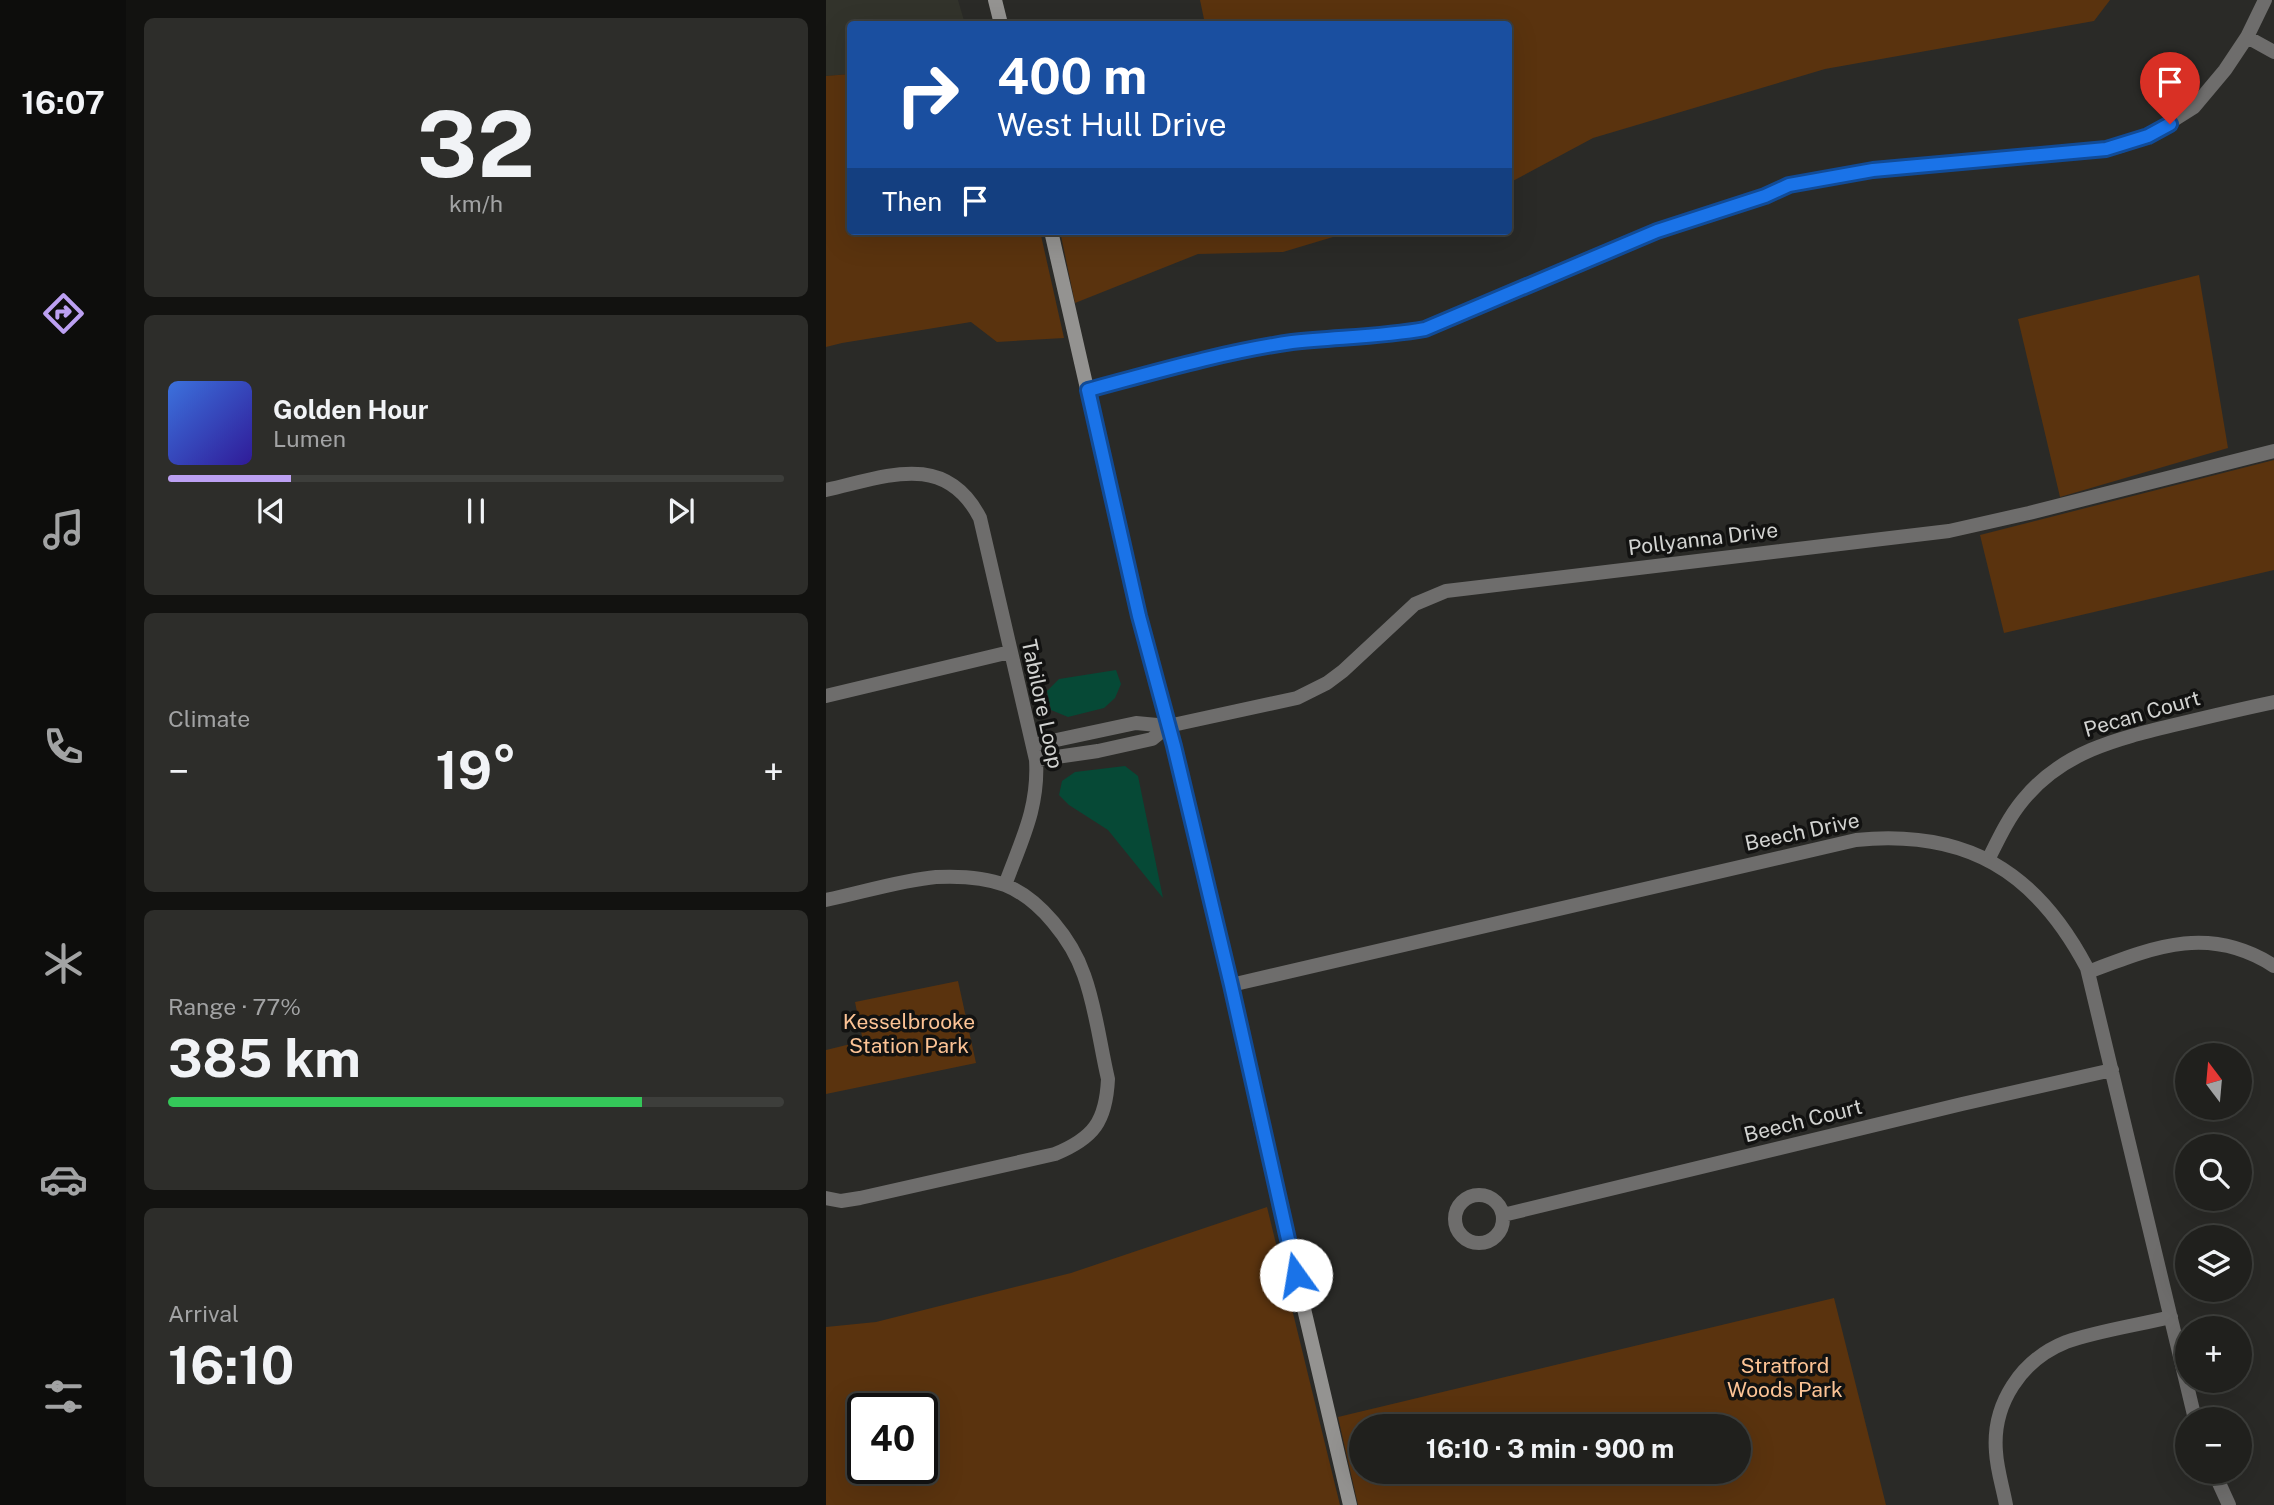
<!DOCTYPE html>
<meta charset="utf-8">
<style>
:root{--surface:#20201d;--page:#2d2d2a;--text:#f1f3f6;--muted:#a2a3a4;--line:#3d3e3b;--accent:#bca0f2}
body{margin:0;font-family:"Public Sans",sans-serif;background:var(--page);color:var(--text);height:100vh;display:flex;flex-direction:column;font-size:26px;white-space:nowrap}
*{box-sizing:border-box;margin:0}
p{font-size:23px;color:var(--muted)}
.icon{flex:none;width:38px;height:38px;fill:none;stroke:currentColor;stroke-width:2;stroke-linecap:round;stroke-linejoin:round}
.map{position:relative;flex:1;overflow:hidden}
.side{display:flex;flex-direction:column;gap:18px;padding:18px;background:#121210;width:700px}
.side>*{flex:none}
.guide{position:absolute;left:21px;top:21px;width:665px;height:214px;border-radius:7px;box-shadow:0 7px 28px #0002,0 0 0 2px var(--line);background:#1a4fa0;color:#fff;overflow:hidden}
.needle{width:46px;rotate:344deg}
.fabs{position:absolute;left:1349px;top:1043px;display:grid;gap:14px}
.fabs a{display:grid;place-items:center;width:77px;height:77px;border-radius:50%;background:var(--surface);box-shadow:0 7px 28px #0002,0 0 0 2px var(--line);font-size:35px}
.speed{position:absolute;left:21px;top:1393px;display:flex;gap:14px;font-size:35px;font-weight:700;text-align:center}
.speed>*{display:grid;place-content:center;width:91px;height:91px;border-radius:50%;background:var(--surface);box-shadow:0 7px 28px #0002,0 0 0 2px var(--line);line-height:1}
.speed .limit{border:4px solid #111;border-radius:10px;background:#fff;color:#111}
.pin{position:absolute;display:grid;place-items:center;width:60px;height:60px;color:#fff;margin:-72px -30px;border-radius:50% 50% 50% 0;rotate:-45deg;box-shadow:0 0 7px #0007}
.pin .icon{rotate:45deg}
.me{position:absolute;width:77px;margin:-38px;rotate:347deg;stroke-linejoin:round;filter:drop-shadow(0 0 5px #0008)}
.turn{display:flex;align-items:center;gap:24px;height:147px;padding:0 35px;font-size:32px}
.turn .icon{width:91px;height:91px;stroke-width:2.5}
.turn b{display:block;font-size:49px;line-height:60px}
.then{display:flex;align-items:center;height:66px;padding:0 35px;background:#0003;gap:14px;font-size:26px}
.big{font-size:52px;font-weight:700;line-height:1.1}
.side .tile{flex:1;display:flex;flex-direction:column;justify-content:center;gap:10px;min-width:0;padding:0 24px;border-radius:10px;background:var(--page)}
.side .dial{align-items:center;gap:0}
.dial b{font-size:91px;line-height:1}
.song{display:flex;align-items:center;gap:21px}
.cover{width:84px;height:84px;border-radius:10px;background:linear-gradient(135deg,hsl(220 70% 55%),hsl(250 70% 35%))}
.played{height:7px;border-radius:4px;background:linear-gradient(90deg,var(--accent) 20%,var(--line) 20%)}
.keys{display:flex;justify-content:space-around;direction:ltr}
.heat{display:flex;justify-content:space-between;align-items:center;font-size:38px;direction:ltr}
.charge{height:10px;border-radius:5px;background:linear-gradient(90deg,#34c759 77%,var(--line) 0)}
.trip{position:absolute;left:523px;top:1414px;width:402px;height:70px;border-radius:35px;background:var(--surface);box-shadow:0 7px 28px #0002,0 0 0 2px var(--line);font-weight:700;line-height:70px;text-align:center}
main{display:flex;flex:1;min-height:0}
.menu{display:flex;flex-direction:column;width:126px;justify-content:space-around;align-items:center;background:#0d0d0c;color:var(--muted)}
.menu .icon{width:49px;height:49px}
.menu .active{color:var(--accent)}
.menu b{font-size:32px;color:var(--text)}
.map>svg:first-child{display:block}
.built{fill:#32332b}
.green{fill:#5a330e;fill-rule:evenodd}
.water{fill:#064936}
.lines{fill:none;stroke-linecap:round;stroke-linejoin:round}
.street{stroke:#6e6d6c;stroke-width:14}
.secondary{stroke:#949391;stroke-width:14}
.route-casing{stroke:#114b97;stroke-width:18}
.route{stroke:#1a73e8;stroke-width:12}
.labels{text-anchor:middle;stroke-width:7;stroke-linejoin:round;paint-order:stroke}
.street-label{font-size:21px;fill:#d2d3d1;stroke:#121211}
.park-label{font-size:21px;fill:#fcc395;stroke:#121211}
</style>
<main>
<nav class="menu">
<b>16:07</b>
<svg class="icon active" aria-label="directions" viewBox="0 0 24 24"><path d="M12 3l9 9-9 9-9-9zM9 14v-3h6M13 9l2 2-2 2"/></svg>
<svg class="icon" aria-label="music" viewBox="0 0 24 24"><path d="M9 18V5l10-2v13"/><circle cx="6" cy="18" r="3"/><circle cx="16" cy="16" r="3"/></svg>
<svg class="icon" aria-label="phone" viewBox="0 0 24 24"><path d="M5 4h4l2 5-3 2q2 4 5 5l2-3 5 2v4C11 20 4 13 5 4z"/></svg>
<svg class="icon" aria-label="climate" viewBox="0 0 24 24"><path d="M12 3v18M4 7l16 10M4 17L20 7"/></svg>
<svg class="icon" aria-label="car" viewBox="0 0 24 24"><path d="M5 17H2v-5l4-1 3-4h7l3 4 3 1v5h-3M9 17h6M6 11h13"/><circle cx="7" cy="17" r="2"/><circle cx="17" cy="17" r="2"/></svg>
<svg class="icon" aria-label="filters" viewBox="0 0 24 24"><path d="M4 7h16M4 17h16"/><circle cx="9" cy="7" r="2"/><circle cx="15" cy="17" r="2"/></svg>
</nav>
<section class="side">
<div class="tile dial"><b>32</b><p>km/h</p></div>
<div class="tile">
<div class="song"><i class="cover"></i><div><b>Golden Hour</b><p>Lumen</p></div></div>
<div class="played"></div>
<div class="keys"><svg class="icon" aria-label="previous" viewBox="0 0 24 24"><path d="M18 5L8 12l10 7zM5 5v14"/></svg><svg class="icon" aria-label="pause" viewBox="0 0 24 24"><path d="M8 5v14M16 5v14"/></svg><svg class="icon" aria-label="next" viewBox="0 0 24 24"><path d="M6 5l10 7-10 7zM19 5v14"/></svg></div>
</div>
<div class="tile"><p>Climate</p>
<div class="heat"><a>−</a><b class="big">19°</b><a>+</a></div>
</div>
<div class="tile"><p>Range · 77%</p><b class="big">385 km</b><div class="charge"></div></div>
<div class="tile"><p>Arrival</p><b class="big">16:10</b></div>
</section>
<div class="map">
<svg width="1448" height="1505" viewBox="0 0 1448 1505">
<rect width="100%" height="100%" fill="#2a2a27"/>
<!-- built -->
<path class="built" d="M0 0H132L139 24H24V74L0 76Z"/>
<!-- green -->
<path class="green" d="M374 0H1284L1268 21 999 69 767 138 683 183 682 24H379Z
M24 74V231H214L238 338 171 342 145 322 16 343 0 347V76Z
M234 231H527L457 252 372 254 249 303Z
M1373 275 1402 448 1234 497 1192 319Z
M1448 460V570L1178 633 1154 535Z
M132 981 150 1063 0 1094V1050L37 1041 29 1002Z
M441 1207 514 1505H0V1327L50 1322 245 1273ZM37 1409H96V1468H37Z
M1008 1298 1060 1505H532L512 1417ZM536 1426H914V1472H536Z"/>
<!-- water -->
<path class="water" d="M290 670 295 684 289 698 278 708 242 717 225 710 221 691 233 679Z
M299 766 312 776 337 898 282 830 243 805 233 795 236 781 249 772Z"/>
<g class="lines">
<!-- street -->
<path class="street" d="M1421 37 1448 52
M263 390C329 372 397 352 466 342 510 336 555 337 599 329L832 231 939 196 963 185 1047 170 1257 152 1295 146 1322 136 1368 107 1399 70 1421 37 1439 0
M0 490C59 477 119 450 154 518L210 760C213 808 195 841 179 885
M0 696 184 652
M207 745 310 723 342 726 471 698 501 683 517 671 589 604 620 591 1123 531 1203 513 1448 451
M210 760 272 751 326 739 342 726
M1162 860C1172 840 1182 818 1197 800 1236 752 1290 739 1348 725 1381 717 1415 709 1448 702
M0 900C34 893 76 880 110 877 131 876 158 877 179 885 214 899 246 940 258 975 270 1008 274 1045 282 1079 280 1121 268 1138 229 1154L34 1198 15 1201 0 1198
M1262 972C1328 947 1383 924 1448 966
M405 985 1030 840C1140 829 1210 871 1261 968L1369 1419
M629 1219a24 24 0 1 1 48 0a24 24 0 1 1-48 0Z
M677 1215 1136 1104 1286 1070
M1388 1472 1403 1505
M1180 1505C1177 1488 1171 1470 1170 1452 1166 1404 1195 1360 1240 1342 1271 1331 1312 1325 1345 1317"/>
<!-- secondary -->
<path class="secondary" d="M169 0 175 24
M225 231 313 616 348 746 405 985 434 1121 524 1505"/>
</g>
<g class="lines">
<!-- route casing -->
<g class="route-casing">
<path id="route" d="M470 1275 405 985 348 746 313 616 262 390C329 372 397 352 466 342 511 337 555 337 599 329L831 231 939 196 963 185 1047 170 1280 149 1322 136 1344 124"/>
</g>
<!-- route -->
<use href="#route" class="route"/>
</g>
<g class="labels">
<!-- street labels -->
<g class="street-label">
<text transform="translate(877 539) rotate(-7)" y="7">Pollyanna Drive</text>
<text transform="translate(216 704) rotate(78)" y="7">Tabilore Loop</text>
<text transform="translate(1316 714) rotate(-16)" y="7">Pecan Court</text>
<text transform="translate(976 832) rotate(-12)" y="7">Beech Drive</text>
<text transform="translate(977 1121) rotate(-14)" y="7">Beech Court</text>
</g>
<!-- park labels -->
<g class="park-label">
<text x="83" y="1029">Kesselbrooke<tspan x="83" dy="24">Station Park</tspan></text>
<text x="959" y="1373">Stratford<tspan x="959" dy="24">Woods Park</tspan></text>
</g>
</g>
</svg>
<div class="fabs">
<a><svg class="needle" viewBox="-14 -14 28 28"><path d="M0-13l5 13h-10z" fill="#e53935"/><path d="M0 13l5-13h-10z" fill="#a2a3a4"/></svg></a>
<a><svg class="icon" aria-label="search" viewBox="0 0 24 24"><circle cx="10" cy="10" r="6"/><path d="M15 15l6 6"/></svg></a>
<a><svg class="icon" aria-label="layers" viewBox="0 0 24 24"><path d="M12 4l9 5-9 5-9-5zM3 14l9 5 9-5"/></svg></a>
<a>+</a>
<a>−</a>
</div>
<div class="speed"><div class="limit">40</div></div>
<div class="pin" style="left:1344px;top:124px;background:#d93025"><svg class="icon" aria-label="arrive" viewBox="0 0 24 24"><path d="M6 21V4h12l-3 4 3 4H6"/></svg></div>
<svg class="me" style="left:470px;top:1275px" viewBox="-20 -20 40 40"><circle r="19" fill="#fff"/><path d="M0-13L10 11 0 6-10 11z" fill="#1a73e8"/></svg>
<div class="trip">16:10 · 3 min · 900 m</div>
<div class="guide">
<div class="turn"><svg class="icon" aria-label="right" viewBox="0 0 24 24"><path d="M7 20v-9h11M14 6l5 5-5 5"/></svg><div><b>400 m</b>West Hull Drive</div></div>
<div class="then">Then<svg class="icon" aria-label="arrive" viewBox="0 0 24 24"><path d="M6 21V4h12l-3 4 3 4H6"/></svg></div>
</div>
</div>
</main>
